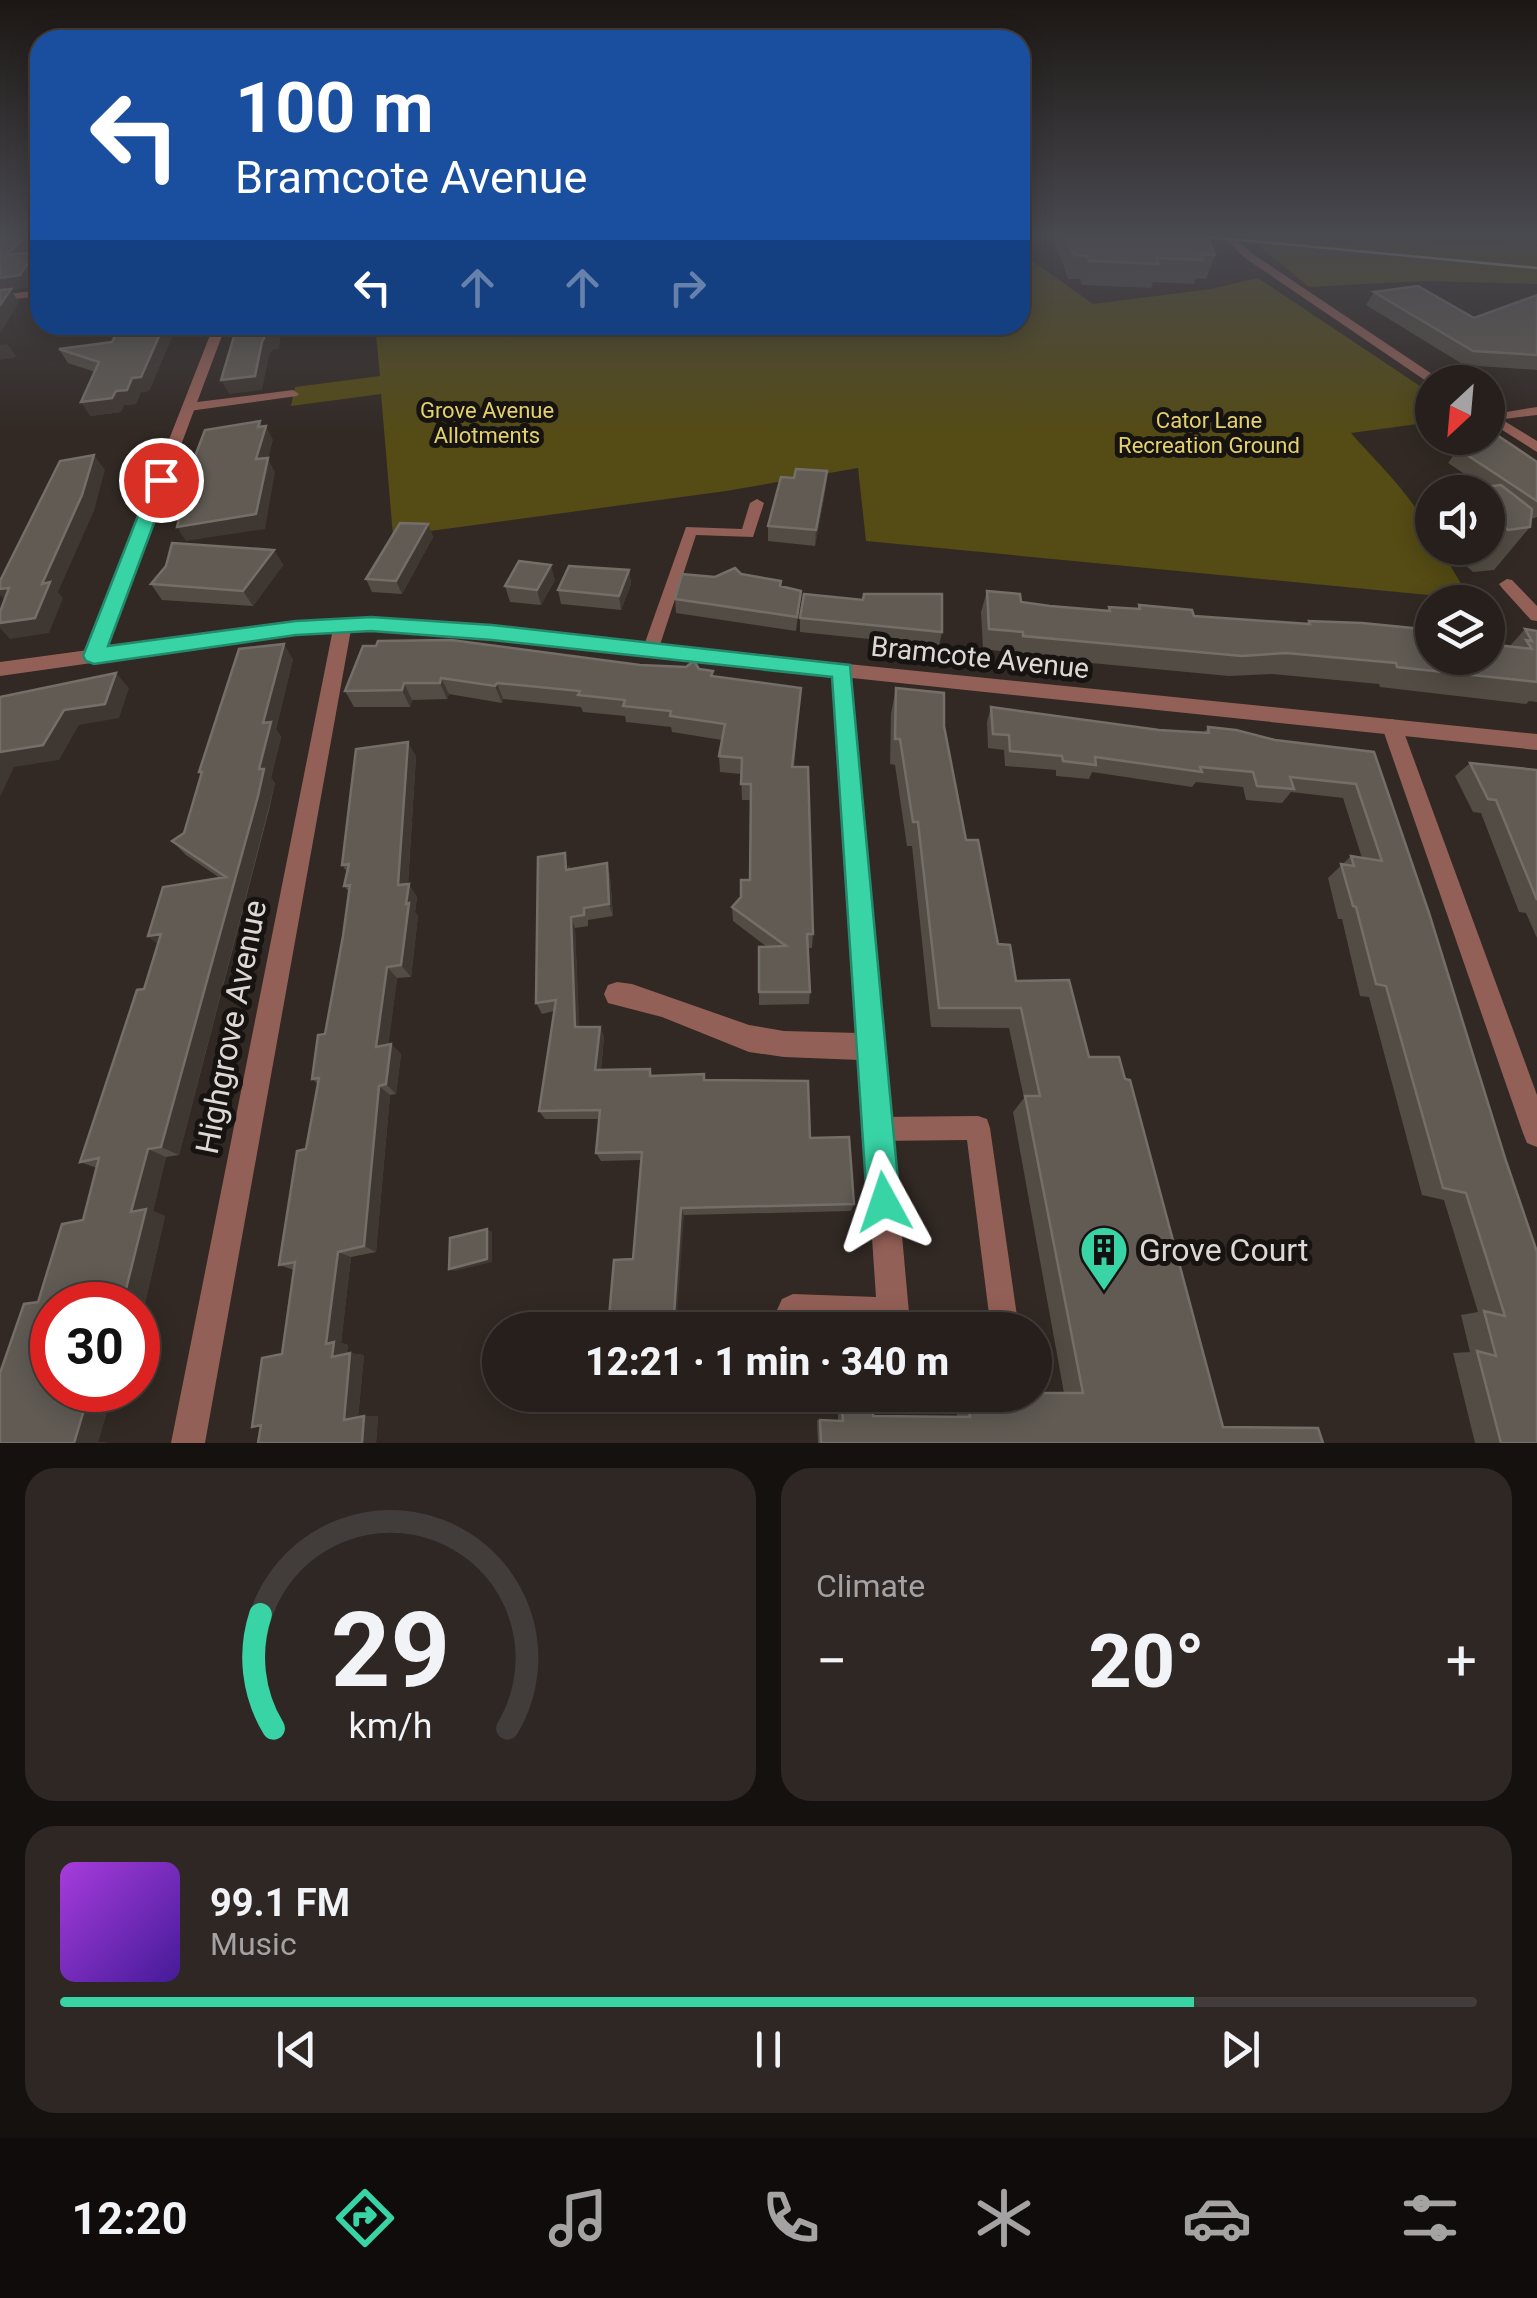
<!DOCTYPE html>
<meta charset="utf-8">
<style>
:root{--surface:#261f1b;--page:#2e2724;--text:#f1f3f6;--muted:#a4a2a3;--line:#423d3a;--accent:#38d4a6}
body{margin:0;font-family:Roboto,sans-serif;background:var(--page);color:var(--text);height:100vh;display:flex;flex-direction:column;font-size:38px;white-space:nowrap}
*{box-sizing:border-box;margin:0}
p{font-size:32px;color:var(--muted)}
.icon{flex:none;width:55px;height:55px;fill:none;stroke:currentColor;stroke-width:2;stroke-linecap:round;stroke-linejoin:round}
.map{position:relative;height:1443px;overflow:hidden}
.panel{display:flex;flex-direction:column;gap:25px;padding:25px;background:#15110f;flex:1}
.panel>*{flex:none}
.top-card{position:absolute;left:30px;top:30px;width:1000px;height:305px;border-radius:30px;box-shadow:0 5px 25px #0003,0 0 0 2px var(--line);background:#1a4fa0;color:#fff;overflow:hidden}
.needle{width:65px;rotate:206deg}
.buttons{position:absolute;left:1415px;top:365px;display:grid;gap:20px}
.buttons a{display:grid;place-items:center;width:90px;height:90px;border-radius:50%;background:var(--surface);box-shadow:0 5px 25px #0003,0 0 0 2px var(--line);font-size:50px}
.speed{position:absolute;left:30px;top:1282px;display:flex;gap:20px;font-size:50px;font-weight:700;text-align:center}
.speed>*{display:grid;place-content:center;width:130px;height:130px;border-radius:50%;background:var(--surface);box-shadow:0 5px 25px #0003,0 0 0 2px var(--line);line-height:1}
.speed .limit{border:15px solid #d22;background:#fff;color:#111}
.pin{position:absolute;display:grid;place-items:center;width:85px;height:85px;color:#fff;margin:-42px;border:5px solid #fff;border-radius:50%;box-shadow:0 2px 10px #0007}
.me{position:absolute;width:110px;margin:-55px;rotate:355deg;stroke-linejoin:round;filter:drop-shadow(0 0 8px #0008)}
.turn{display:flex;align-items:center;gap:35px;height:210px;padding:0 40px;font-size:45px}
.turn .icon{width:130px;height:130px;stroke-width:2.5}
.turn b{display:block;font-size:70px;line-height:85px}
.lanes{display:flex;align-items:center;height:95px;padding:0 40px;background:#0003;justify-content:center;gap:50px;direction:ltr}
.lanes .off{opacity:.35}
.big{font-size:75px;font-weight:800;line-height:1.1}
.panel .tile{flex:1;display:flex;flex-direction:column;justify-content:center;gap:15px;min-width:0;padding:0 35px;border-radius:30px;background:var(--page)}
.panel .dial{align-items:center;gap:0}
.dial svg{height:260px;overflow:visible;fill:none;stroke:var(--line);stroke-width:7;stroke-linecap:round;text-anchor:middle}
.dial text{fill:var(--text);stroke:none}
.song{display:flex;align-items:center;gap:30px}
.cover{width:120px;height:120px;border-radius:15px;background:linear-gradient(135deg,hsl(280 70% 55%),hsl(260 70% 35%))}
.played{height:10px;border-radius:5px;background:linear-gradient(90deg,var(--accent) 80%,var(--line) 80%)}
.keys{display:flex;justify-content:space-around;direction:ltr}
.heat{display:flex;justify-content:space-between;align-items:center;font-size:55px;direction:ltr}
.panel .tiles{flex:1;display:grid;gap:25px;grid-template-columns:1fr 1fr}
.tile:last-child{grid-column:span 2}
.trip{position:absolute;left:482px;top:1312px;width:570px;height:100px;border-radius:50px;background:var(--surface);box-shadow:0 5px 25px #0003,0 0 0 2px var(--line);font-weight:800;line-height:100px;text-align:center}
.tab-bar{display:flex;height:160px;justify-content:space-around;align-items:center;background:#0f0c0b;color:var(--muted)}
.tab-bar .icon{width:70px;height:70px}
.tab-bar .on{color:var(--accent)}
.tab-bar b{font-size:45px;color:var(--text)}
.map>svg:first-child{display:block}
.green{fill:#544b15}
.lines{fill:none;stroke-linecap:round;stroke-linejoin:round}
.service{fill:#936057;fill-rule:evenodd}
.minor{fill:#936057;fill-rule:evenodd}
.tertiary{fill:#936057;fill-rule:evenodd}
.tram{stroke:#bbb5b1;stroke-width:2.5}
.wall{fill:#524c44}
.shaded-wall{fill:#3f3731}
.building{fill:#615b54;stroke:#746e68;stroke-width:2.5}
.route{fill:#38d4a6;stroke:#248a6c;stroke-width:2.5}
.labels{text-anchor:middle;stroke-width:10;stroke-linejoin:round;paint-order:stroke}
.far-park-label{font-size:22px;fill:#e3d16d;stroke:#171310}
.street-label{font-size:28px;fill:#ded8d5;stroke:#171310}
.near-street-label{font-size:32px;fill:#ded8d5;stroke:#171310}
.near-poi-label{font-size:32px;fill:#ded8d5;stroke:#171310;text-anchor:start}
</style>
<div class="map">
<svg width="1537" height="1443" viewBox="0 0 1537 1443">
<rect width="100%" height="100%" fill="#322924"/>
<!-- green -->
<path class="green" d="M1246 235 1355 245 1353 240 1462 244 1537 242V284L1424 281 1309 287Z
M1020 252 1093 304 1211 289 1258 278 1432 394V422L1351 433C1374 460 1432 513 1432 548H1440L1470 599 866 541 858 468 726 491 393 536 381 394 291 406 295 387 380 376 375 325H1020Z"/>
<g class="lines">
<!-- service -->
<path class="service" d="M1189 234H1215L1233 238 1228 241Z
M293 390 299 394 297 396 189 411 183 407 189 403Z
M757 499 764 503 753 537 696 535 658 651 650 657 644 655 642 651 686 527 742 529 750 503Z
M1507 579 1512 580 1537 606V621L1531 620 1502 588 1499 584Z
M978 1116 987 1119 990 1128 1019 1330H991L967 1140 877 1141 868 1138 865 1129 868 1120 877 1117Z"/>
<!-- minor -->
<path class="minor" d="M40 290V296L0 301V295Z
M214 325H226L102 656 100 661H86L84 656Z
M1537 407V415L1488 421V415Z
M343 618 352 624 205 1443H171L334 624Z
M842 663 851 670 909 1313 904 1324 893 1329 793 1326 782 1321 777 1310 782 1299 793 1294 876 1297 860 1060 784 1057 749 1052 662 1017 608 1003 604 994 608 985 617 982 632 984 749 1025 784 1031 858 1033 833 670Z
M1392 719 1399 722 1402 727 1537 1095V1147L1527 1143 1523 1133 1382 727 1385 722Z"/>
<!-- tertiary -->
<path class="tertiary" d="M1220 234H1231L1253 254 1444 382 1432 385 1245 258Z
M1488 411 1537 441V452L1488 421Z
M317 619H406L1537 734V750L406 631H317L0 676V662Z"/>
<!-- tram -->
<path class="tram" d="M1176 234 1537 268"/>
</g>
<!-- wall -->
<path class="wall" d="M1053 234H1206L1215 255 1206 279 1196 278 1194 284 1153 282 1151 288 1082 285 1080 279H1068Z
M1314 234H1366L1318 237Z
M1398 234H1519L1410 238Z
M1374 292 1474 318 1537 295V370L1464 365 1366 305Z
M120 325H177L149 391 141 392 136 404 124 405 121 412 90 416 95 372 68 363 59 349 112 342Z
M1439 438H1488L1537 462V517L1531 519 1530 527 1494 570 1473 572 1446 548H1488V492H1465L1467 489 1484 487 1448 463 1453 456 1435 443Z
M827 471 826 487 815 546 768 541V526L794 478Z
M428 524 433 537 402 594 372 592 366 579Z
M274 550 283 565 253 606 162 600 151 584Z
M629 570 631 584 621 610 561 604 558 590Z
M741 574 801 591 796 631 676 613 675 599 715 577Z
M555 580 541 605 510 602 505 586Z
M987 591 1021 602 1050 606 1108 610 1109 607 1138 609 1139 605 1194 616 1306 624 1309 621 1432 658 1509 647 1525 629 1537 631V702L1529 701 1526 704 1380 687 1379 684 1272 674 1229 676 1017 656V653L983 649 981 612Z
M800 618 942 632 939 646 800 632Z
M363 646 699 669 713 676 801 688 794 767 813 934 812 948H808L810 992 809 1004 759 1005V947H767L733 921 732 907 741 897 750 880 751 800H742L741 774 720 772 719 756 722 740 672 732 671 727 626 722 625 716 583 712 581 707 503 699 502 703 449 694 447 699 412 700 410 707H354L345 691Z
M293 659 276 729 281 737 271 778 275 783 269 810 179 1155 166 1157 153 1211 165 1216 138 1334V1305L52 1390H113L98 1442 109 1443H0L38 1302 83 1220 97 1168 80 1162 144 989 158 944 148 936 220 878 186 855 172 841 184 833 201 775 199 772Z
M896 688 944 726 966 840 998 944 1016 981 1089 1057 1223 1427 1323 1443H818L817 1420 838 1421V1412L842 1411 873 1416 957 1417V1411L997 1410 995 1395 1064 1393 1013 1112 1024 1098 1009 1028 931 1027 912 846H907L895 765 890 764 891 714Z
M991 707 1159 730 1204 733 1208 727 1275 740 1374 752 1537 1443H1475L1453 1353 1470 1352 1461 1315 1478 1312 1444 1200 1422 1195 1369 997 1360 996 1342 919H1338L1328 878 1351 856 1362 858 1343 798 1291 792 1282 803 1246 800 1243 787 1196 782 1192 787 1092 772 1089 779 1056 776V770L1005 766 1004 750 988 748 987 722Z
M416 756 408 884 417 897 415 912 418 916 411 977 397 978 388 1045 391 1044 401 1054 396 1094 390 1095 376 1252 351 1257 341 1343 348 1345 347 1353 364 1355 358 1417 378 1416 376 1443H258L260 1427H252L282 1354 294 1270 279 1265 306 1149 318 1084 312 1079 325 1034 343 936 349 892 344 886 347 872 342 865Z
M1470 763 1537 770V938L1526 913 1519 912 1481 813 1473 812 1455 776Z
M607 863 610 876 613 916 588 920V926L575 928 579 1027H600L604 1037 601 1070 650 1069 652 1075 704 1074 705 1080 810 1138 854 1204 851 1211 684 1215 634 1320H614L609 1317 633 1259 641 1160 601 1161 596 1153 599 1119H545L539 1111 554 1011 542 1014 536 1003 569 865 570 869Z"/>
<!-- shaded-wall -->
<path class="shaded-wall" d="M27 234H40V241L15 267 7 255Z
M35 252 40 260V269L28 288 11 290 19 302 0 334V278Z
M164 325H177L149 391 141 392 136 404 124 405 121 412 90 416 81 402 132 378Z
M274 325H282L279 349 272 350 269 356 262 390 229 394 221 380 262 342Z
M7 344 17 357 0 360V345Z
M260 421 265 432 266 426 273 440 268 459 275 472 265 529 186 541 177 527 256 459Z
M94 455 105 470 94 511 58 592 63 598 49 633 10 639 0 628V623L42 584Z
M827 471 826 487 815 546 816 530Z
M428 524 433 537 402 594 396 581Z
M274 550 283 565 253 606 243 591Z
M551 565 555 580 541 605 537 590Z
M629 570 631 584 621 610 619 596Z
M9 588 10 605 0 595V589Z
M284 644 293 659 276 729 281 737 271 778 275 783 179 1155 161 1147 259 769 263 723Z
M116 673 129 688 119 718 79 725 59 760 14 767 0 797V752L64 710Z
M441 678 449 694 447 699 440 683Z
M404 683 412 700 410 707 402 690Z
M497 683 503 699 502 703 495 686Z
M408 742 416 756 407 898 398 885Z
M607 863 610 876 613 916 609 904Z
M409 884 417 897 415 912 418 916 411 977 401 965Z
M571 917 575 928 580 1037 575 1027Z
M161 934 164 949 148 936Z
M387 967 397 978 387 1057 376 1047Z
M600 1027 604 1037 600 1079 595 1070Z
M391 1044 401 1054 396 1094 386 1084Z
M379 1086 390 1095 376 1252 364 1246Z
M148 1149 166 1157 153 1211 165 1216 138 1334V1305H122L131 1212Z
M681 1208 684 1215 676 1330H673Z
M487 1229 492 1232V1262L455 1271 449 1269Z
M338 1252 351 1257 341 1343 348 1345 346 1359 332 1357 326 1344Z
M350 1353 364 1355 358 1420H344Z
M90 1390H113L98 1442 109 1443H74Z
M364 1416H378L376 1443H362Z"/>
<!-- building -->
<path class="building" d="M0 234H27L7 255 35 252 20 275 0 278Z
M1066 234H1206L1215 255 1200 254 1203 260 1156 258 1159 264 1089 261 1087 256 1074 255Z
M1418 286 1474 318 1537 295V355L1473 351 1374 292Z
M11 289 0 305V290Z
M120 325H164L141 377 132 378 127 390 116 391 112 398 81 402 99 362 59 349 112 342Z
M236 325H274L273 335 265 336 262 342 255 376 221 380 235 333Z
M260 421 258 427 266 426 256 459 268 458 256 514 177 527 184 498H179L205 430Z
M1488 429 1537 462V501L1458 449 1472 448 1457 438H1488Z
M94 455 82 495 42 584 50 582 35 618 0 623V612L9 588 0 589V581L60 461Z
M796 469 827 471 816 530 768 526 781 477 794 478Z
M1501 485 1532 509 1530 527 1508 530 1488 512V492H1472L1467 489Z
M400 523 428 524 396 581 366 579Z
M172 543 274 550 243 591 151 584 166 566Z
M519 561 551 565 537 590 505 586Z
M569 566 629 570 619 596 558 590Z
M735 568 741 574 781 581 780 586 801 591 797 617 675 599 682 574 715 577Z
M987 591 1020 594 1021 602 1050 606 1110 611 1109 607 1140 609 1139 605 1192 610 1194 616 1310 624 1309 621 1362 623 1432 630V658H1488V644L1532 649 1526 640 1532 641 1525 629 1537 631V682L1397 667 1396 663 1286 653 1242 656 1023 636V632L989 629Z
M804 594 863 600 864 594H942V632L800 618Z
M451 640 640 665 686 667 694 661 699 669 713 671 711 676 801 688 792 767H808L813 934H807L810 992H759V947L786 946 732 907 741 897V880H750L751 784H741L742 758 719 756 725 724 670 716 671 711 623 706 625 700 578 695 580 691 497 683 495 686 441 678 440 683H404L402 690 345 691 363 646H376L378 641Z
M284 644 263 723 271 722 259 769H264L258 796 161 1147 148 1149 131 1212 146 1209 122 1305H52V1390H90L74 1443H0V1373L24 1304 38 1302 62 1224 83 1220 99 1158 80 1162 137 990 144 989 161 934 148 936 163 887 226 877 172 841 184 833 202 772H199L239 649Z
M116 673 105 704 64 710 43 745 0 752V697Z
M896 688 944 693V726L966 840H978L998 944 1010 945 1016 981 1069 980 1089 1057H1119L1125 1079 1130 1080 1223 1427 1318 1428 1323 1443H821L820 1420 843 1421 842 1411H873V1416L970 1417 969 1410 1012 1411 1009 1395H1035V1393H1083L1025 1096H1040L1021 1008H939L918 822H913L900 739H895Z
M991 707 1159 730 1209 733 1208 727 1236 730 1275 740 1374 752 1429 913 1506 1161 1537 1252V1443H1501L1477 1351 1496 1356 1484 1311 1505 1316 1466 1193 1443 1188 1386 986 1376 984 1356 907 1353 906 1341 864 1354 866 1351 856 1382 861 1356 784 1290 777 1294 789 1257 786 1253 772 1200 767 1202 772 1095 757 1096 765 1063 761 1062 756 1010 751 1009 735 993 734Z
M408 742 398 885 409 884 406 904 409 903 401 965 387 967 376 1047 391 1044 386 1084 379 1086 364 1246 338 1252 326 1344 334 1342 332 1357 350 1353 344 1420 364 1416 362 1443H258L261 1425 252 1427 262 1358 282 1354 295 1262 279 1265 297 1151 306 1149 319 1078 312 1079 318 1035 325 1034 343 936 350 885 344 886 349 864 342 865 356 749Z
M1470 763 1537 770V900L1496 800 1488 799Z
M565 853 566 870 607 863 609 904 584 908V915L571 917 575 1027H600L595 1070 650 1069V1076L704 1074V1080L808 1081 810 1138 849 1137 854 1204 681 1208 673 1330H633L634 1317H609L614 1260 633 1259 642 1152 596 1153 600 1110 539 1111 556 1000 536 1003 538 857Z
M487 1229V1259L449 1269 450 1238Z
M627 1395H695L694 1408H626Z"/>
<!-- sky -->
<linearGradient id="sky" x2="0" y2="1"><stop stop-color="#1c1714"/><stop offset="0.54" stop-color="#494950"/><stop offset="1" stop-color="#494950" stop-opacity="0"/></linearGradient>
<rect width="1537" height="436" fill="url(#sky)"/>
<!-- route -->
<path class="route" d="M161 475 170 480 108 646 296 621 371 617 492 625 850 665 900 1202 895 1214 884 1219 872 1214 867 1202 832 677 492 640 371 631 296 635 94 664 86 661 83 656 152 480Z"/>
<!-- icons -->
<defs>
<g id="building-pin" transform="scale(2.5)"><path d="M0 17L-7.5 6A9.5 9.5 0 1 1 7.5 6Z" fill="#38d4a6" stroke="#171310"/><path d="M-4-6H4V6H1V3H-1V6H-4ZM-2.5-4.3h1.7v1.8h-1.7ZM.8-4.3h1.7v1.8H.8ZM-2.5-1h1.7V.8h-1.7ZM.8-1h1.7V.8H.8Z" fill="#111"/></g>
</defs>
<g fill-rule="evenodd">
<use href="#building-pin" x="1104" y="1250"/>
</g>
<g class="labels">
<!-- far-park labels -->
<g class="far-park-label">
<text x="487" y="418">Grove Avenue<tspan x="487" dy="25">Allotments</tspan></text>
<text x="1209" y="428">Cator Lane<tspan x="1209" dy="25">Recreation Ground</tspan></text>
</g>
<!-- street labels -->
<g class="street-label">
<text transform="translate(980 657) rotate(6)" y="10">Bramcote Avenue</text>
</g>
<!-- near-street labels -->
<g class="near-street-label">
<text transform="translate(231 1027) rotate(-79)" y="11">Highgrove Avenue</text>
</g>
<!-- near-poi labels -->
<g class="near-poi-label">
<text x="1139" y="1261">Grove Court</text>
</g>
</g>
</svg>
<div class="buttons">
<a><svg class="needle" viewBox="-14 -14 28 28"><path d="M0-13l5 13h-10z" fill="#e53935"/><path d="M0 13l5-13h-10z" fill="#a4a2a3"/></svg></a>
<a><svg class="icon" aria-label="sound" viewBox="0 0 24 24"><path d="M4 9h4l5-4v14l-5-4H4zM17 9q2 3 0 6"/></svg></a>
<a><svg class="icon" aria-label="layers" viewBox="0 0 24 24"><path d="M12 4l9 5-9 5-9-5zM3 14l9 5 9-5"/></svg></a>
</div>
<div class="speed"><div class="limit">30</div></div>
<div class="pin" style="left:161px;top:480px;background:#d93025"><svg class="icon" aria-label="arrive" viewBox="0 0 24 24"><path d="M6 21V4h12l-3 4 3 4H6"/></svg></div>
<svg class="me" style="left:884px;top:1202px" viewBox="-20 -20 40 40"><path d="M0-17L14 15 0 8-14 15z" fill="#38d4a6" stroke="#fff" stroke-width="4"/></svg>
<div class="trip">12:21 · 1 min · 340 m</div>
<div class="top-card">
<div class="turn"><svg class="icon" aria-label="left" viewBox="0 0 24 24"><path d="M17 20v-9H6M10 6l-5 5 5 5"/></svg><div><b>100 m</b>Bramcote Avenue</div></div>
<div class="lanes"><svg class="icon" aria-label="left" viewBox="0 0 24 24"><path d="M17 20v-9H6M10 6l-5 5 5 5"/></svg><svg class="icon off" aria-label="ahead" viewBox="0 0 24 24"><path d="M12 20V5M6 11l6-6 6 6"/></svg><svg class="icon off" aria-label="ahead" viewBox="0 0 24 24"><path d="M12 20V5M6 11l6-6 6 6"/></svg><svg class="icon off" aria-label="right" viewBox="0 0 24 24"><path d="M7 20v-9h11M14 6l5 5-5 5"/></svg></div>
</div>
</div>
<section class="panel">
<div class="tiles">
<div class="tile dial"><svg viewBox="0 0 100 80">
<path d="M14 69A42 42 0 1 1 86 69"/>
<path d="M14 69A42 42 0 0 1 10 34" stroke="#38d4a6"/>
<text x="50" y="56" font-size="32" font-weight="700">29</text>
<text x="50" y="72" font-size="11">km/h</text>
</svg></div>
<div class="tile"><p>Climate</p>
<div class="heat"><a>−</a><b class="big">20°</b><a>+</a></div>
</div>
<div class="tile">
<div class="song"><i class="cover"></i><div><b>99.1 FM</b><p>Music</p></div></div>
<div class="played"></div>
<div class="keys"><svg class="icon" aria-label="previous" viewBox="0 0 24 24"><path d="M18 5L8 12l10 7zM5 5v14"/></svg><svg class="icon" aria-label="pause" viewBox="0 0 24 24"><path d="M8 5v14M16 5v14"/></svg><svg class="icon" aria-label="next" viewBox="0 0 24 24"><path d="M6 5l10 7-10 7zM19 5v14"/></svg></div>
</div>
</div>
</section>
<nav class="tab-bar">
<b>12:20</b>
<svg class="icon on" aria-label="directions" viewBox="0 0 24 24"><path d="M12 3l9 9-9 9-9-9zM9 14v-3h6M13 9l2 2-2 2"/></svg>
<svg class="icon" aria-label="music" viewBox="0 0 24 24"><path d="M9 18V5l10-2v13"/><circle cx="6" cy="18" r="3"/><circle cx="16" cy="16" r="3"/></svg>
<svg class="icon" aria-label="phone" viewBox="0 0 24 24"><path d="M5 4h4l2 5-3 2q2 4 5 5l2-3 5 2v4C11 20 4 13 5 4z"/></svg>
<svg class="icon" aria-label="climate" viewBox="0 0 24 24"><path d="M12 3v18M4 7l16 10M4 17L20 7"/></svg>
<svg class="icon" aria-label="car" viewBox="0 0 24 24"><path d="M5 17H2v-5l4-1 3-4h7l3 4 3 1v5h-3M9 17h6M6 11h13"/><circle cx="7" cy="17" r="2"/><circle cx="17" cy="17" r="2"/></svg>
<svg class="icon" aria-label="filters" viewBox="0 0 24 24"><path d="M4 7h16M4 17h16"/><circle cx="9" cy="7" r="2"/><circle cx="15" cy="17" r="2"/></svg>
</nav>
